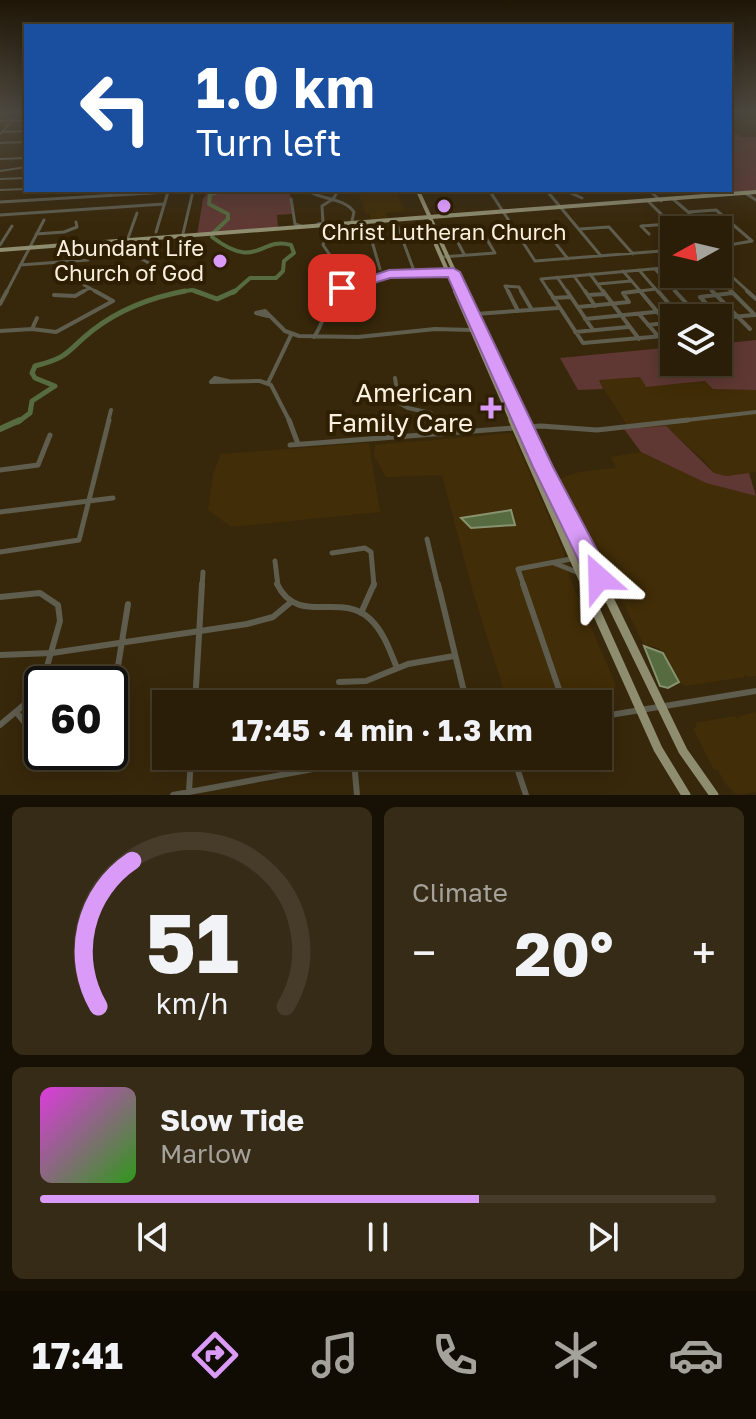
<!DOCTYPE html>
<meta charset="utf-8">
<style>
:root{--surface:#2a1e08;--page:#362b16;--text:#f1f3f6;--muted:#a5a29c;--line:#463c29;--accent:#d99af8}
body{margin:0;font-family:"Golos Text",sans-serif;background:var(--page);color:var(--text);height:100vh;display:flex;flex-direction:column;font-size:30px;white-space:nowrap}
*{box-sizing:border-box;margin:0}
p{font-size:26px;color:var(--muted)}
.icon{flex:none;width:44px;height:44px;fill:none;stroke:currentColor;stroke-width:2;stroke-linecap:round;stroke-linejoin:round}
.map{position:relative;height:795px;overflow:hidden}
.side{display:flex;flex-direction:column;gap:12px;padding:12px;background:#171004;flex:1}
.side>*{flex:none}
.guide{position:absolute;left:24px;top:24px;width:708px;height:168px;border-radius:0px;box-shadow:0 4px 20px #0003,0 0 0 2px var(--line);background:#1a4fa0;color:#fff;overflow:hidden}
.needle{width:52px;rotate:262deg}
.controls{position:absolute;left:660px;top:216px;display:grid;gap:16px}
.controls a{display:grid;place-items:center;width:72px;height:72px;border-radius:0px;background:var(--surface);box-shadow:0 4px 20px #0003,0 0 0 2px var(--line);font-size:40px}
.speed{position:absolute;left:24px;top:666px;display:flex;gap:16px;font-size:40px;font-weight:700;text-align:center}
.speed>*{display:grid;place-content:center;width:104px;height:104px;border-radius:50%;background:var(--surface);box-shadow:0 4px 20px #0003,0 0 0 2px var(--line);line-height:1}
.speed .limit{border:4px solid #111;border-radius:12px;background:#fff;color:#111}
.pin{position:absolute;display:grid;place-items:center;width:68px;height:68px;color:#fff;margin:-34px;border-radius:16px;box-shadow:0 4px 12px #0006}
.me{position:absolute;width:88px;margin:-44px;rotate:335deg;stroke-linejoin:round;filter:drop-shadow(0 0 6px #0008)}
.turn{display:flex;align-items:center;gap:28px;height:168px;padding:0 40px;font-size:36px}
.turn .icon{width:104px;height:104px;stroke-width:2.5}
.turn b{display:block;font-size:56px;line-height:68px}
.big{font-size:60px;font-weight:700;line-height:1.1}
.side .widget{flex:1;display:flex;flex-direction:column;justify-content:center;gap:12px;min-width:0;padding:0 28px;border-radius:12px;background:var(--page)}
.side .dial{align-items:center;gap:0}
.dial svg{height:208px;overflow:visible;fill:none;stroke:var(--line);stroke-width:7;stroke-linecap:round;text-anchor:middle}
.dial text{fill:var(--text);stroke:none}
.song{display:flex;align-items:center;gap:24px}
.cover{width:96px;height:96px;border-radius:12px;background:linear-gradient(135deg,hsl(300 70% 55%),hsl(110 70% 35%))}
.played{height:8px;border-radius:4px;background:linear-gradient(90deg,var(--accent) 65%,var(--line) 65%)}
.keys{display:flex;justify-content:space-around;direction:ltr}
.heat{display:flex;justify-content:space-between;align-items:center;font-size:44px;direction:ltr}
.side .tiles{flex:1;display:grid;gap:12px;grid-template-columns:1fr 1fr}
.widget:last-child{grid-column:span 2}
.trip{position:absolute;left:152px;top:690px;width:460px;height:80px;border-radius:0px;background:var(--surface);box-shadow:0 4px 20px #0003,0 0 0 2px var(--line);font-weight:700;line-height:80px;text-align:center}
.tab-bar{display:flex;height:128px;justify-content:space-around;align-items:center;background:#110c03;color:var(--muted)}
.tab-bar .icon{width:56px;height:56px}
.tab-bar .current{color:var(--accent)}
.tab-bar b{font-size:36px;color:var(--text)}
.map>svg:first-child{display:block}
.built{fill:#412d07}
.green{fill:#5f3833}
.water{fill:#566b3f;stroke:#87936f;stroke-width:2}
.lines{fill:none;stroke-linecap:round;stroke-linejoin:round}
.river-far3{stroke:#566b3f;stroke-width:3}
.river-far2{stroke:#566b3f;stroke-width:4}
.river-far1{stroke:#566b3f;stroke-width:5}
.river{stroke:#566b3f;stroke-width:6}
.minor-far4{stroke:#5e5d4e;stroke-width:2}
.minor-far3{stroke:#5e5d4e;stroke-width:3}
.minor-far2{stroke:#5e5d4e;stroke-width:4}
.minor-far1{stroke:#5e5d4e;stroke-width:5}
.minor{stroke:#5e5d4e;stroke-width:6}
.major-far4{stroke:#8f8d70;stroke-width:3}
.major-far3{stroke:#8f8d70;stroke-width:4}
.major-far2{stroke:#8f8d70;stroke-width:6}
.major-far1{stroke:#8f8d70;stroke-width:7}
.major{stroke:#8f8d70;stroke-width:9}
.route{fill:#d99af8;stroke:#8d64a1;stroke-width:2}
.poi-dot{fill:#d99af8;stroke:#2e1e02;stroke-width:3}
.labels{text-anchor:middle;stroke-width:8;stroke-linejoin:round;paint-order:stroke}
.far-poi-label{font-size:22px;fill:#faf0df;stroke:#2e1e02}
.poi-label{font-size:26px;fill:#faf0df;stroke:#2e1e02;text-anchor:end}
</style>
<div class="map">
<svg width="756" height="795" viewBox="0 0 756 795">
<rect width="100%" height="100%" fill="#38280b"/>
<!-- built -->
<path class="built" d="M357 190H397L404 211 386 213 388 221 372 222 369 214H366Z
M640 377 647 387 706 381 713 389 756 390V472L726 476 714 473 705 461 666 427 629 428 598 380Z
M512 433 562 547 570 579 616 685 609 701 590 704H508L473 592 442 475 386 477 374 456 375 445Z
M369 443 380 512 231 527 208 510 213 474 221 454Z
M641 452 706 483 756 496V676L748 677 744 673 745 677 685 686 680 682 664 652 656 647 644 645 581 518 575 515 556 480 579 472 616 468 611 457Z
M756 712V792L737 795 725 783 718 770H714L693 728 697 727 695 723 735 716 738 719 739 716Z"/>
<!-- green -->
<path class="green" d="M730 131 742 137H756V190L709 195 702 190H730Z
M210 190H290L292 214 277 215 278 229 197 235 203 199Z
M756 340V390L713 389 705 381 646 387 640 377 599 380 603 389 578 390 560 358 674 347V362H718V344Z
M666 426 714 473 726 476 749 473 756 496 706 483 641 452 624 429Z"/>
<!-- water -->
<path class="water" d="M511 510 515 525 471 528 461 518Z
M644 646 663 653 679 682 668 688 660 686Z"/>
<g class="lines">
<!-- river-far3 -->
<path class="river-far3" d="M215 193 223 190"/>
<!-- river-far2 -->
<path class="river-far2" d="M212 234 228 219V214L209 204 210 194 221 191
M212 237C259 272 259 236 291 245L294 253 284 261 283 271 276 278H250L233 293
M174 293 192 290 201 293"/>
<!-- river-far1 -->
<path class="river-far1" d="M195 291 217 299 235 291
M18 422 30 413 32 401 55 386 35 378 32 373 35 366C71 357 66 351 93 330 119 310 153 297 185 291"/>
<!-- river -->
<path class="river" d="M0 429 20 420"/>
<!-- minor-far4 -->
<path class="minor-far4" d="M0 121 12 120
M12 121 26 120
M3 132 26 131
M0 134 19 113
M0 143 26 142
M0 159 26 158
M0 171 26 167
M0 179 26 178
M0 190 26 189
M307 190 311 193
M547 190 549 193
M565 190 571 193
M649 190 652 193
M158 193 168 192"/>
<!-- minor-far3 -->
<path class="minor-far3" d="M308 191C323 200 344 198 354 212L351 225
M547 191 601 256
M566 191 582 198
M650 191 661 201
M491 193 535 261 674 250
M745 193 756 200
M291 199 295 224 301 226
M673 199 709 230
M648 201 677 230
M0 202 168 192
M688 212 716 210 752 241
M0 215 164 204
M396 222 413 268
M318 224 323 223 322 206 333 199 338 191
M367 224 380 269
M330 227 323 245 350 284
M512 229 543 227 568 259
M580 229 609 227 633 254
M156 232 168 192
M36 234 64 232 77 227 76 222
M649 234 641 226 670 224
M454 235 464 254
M182 238 193 191
M127 241 137 213
M121 242 126 250 161 270
M0 245 12 226
M718 247 752 241
M442 257 495 253 486 238
M718 264 750 293
M20 265 88 260
M655 269 677 293
M639 270 659 293
M623 271 642 293
M590 274 604 293
M677 274 688 286
M574 276 586 293
M697 276 714 293
M697 276 710 274
M557 277 568 293
M55 278H80L84 285 99 293
M598 284 631 281
M724 284 733 293
M673 288 688 286
M6 293 44 220
M80 293 90 288
M336 293 367 278 450 273
M509 293 505 286 519 287 522 293
M550 293 541 279 674 267
M623 293 656 289"/>
<!-- minor-far2 -->
<path class="minor-far2" d="M508 291 518 311
M521 291 532 310
M549 291 583 343 674 335
M567 291 593 330
M585 291 595 306
M603 291 639 339
M640 291 674 332
M658 291 681 318
M675 291 700 318
M712 291 750 329
M731 291 755 315
M747 291 756 299
M54 295 75 296 84 291
M588 295 605 294
M700 297 732 293
M700 297 720 318
M553 298 571 297
M0 304 7 291
M578 307 629 302 623 293 638 291
M475 314 558 308
M639 314 658 336
M268 316 256 313 265 311 285 331 299 336 358 337 435 329 472 330
M718 318 755 315
M585 319 674 310
M648 325 674 322
M32 329 37 318
M0 331 32 329 56 332 113 301 95 291
M575 332 628 327
M314 337C326 320 323 306 338 291
M395 378 399 403 408 408 431 413 435 422
M228 381 215 378 211 382 260 381 271 385 290 422
M268 383 291 335
M108 422 111 410
M670 422 756 412"/>
<!-- minor-far1 -->
<path class="minor-far1" d="M289 420 298 444
M434 420 441 434
M290 445 541 426 597 430 688 420
M0 470 38 465 50 435
M0 512 113 498
M427 539 438 586
M0 552 79 540 109 420
M332 553 365 548 371 552 374 586
M275 561 278 586
M554 563 579 573
M202 586 203 572
M524 586 518 569 571 559"/>
<!-- minor -->
<path class="minor" d="M277 584C298 627 341 591 370 619 384 632 390 651 397 668
M438 584 467 704
M523 584 564 704
M0 597 40 593 58 605 60 621 42 684
M361 613 374 584
M0 655 52 653 247 624 273 617 291 602
M339 682 366 681 408 664 454 656
M195 704 202 584
M111 710 128 604
M16 712 32 731
M598 717 756 691
M0 725 31 699 42 685
M513 756 526 795
M354 762 357 795
M189 792 191 756
M173 795 384 756"/>
<!-- major-far4 -->
<path class="major-far4" d="M748 193 756 192"/>
<!-- major-far3 -->
<path class="major-far3" d="M418 191 464 293
M436 245 457 293
M0 250 756 192"/>
<!-- major-far2 -->
<path class="major-far2" d="M456 291 513 422
M464 291 522 422"/>
<!-- major-far1 -->
<path class="major-far1" d="M512 420 585 586
M522 420 603 586"/>
<!-- major -->
<path class="major" d="M584 584 658 749 686 795
M602 584 683 751 714 795"/>
</g>
<!-- sky -->
<linearGradient id="sky" x2="0" y2="1"><stop stop-color="#1f1606"/><stop offset="0.5" stop-color="#4d483f"/><stop offset="1" stop-color="#4d483f" stop-opacity="0"/></linearGradient>
<rect width="756" height="224" fill="url(#sky)"/>
<!-- route -->
<path class="route" d="M453 268 460 272 553 467 608 571 611 578 608 586 599 589 591 586 533 467 448 277 390 278 342 293 335 288 389 270Z"/>
<!-- markers -->
<g class="poi-dot">
<circle cx="444" cy="206" r="8"/>
<circle cx="220" cy="261" r="8"/>
<path d="M487 396h8v8h8v8h-8v8h-8v-8h-8v-8h8z"/>
</g>
<g class="labels">
<!-- far-poi labels -->
<g class="far-poi-label">
<text x="444" y="240">Christ Lutheran Church</text>
<text x="204" y="256" text-anchor="end">Abundant Life<tspan x="204" dy="25">Church of God</tspan></text>
</g>
<!-- poi labels -->
<g class="poi-label">
<text x="473" y="402">American<tspan x="473" dy="30">Family Care</tspan></text>
</g>
</g>
</svg>
<div class="controls">
<a><svg class="needle" viewBox="-14 -14 28 28"><path d="M0-13l5 13h-10z" fill="#e53935"/><path d="M0 13l5-13h-10z" fill="#a5a29c"/></svg></a>
<a><svg class="icon" aria-label="layers" viewBox="0 0 24 24"><path d="M12 4l9 5-9 5-9-5zM3 14l9 5 9-5"/></svg></a>
</div>
<div class="speed"><div class="limit">60</div></div>
<div class="pin" style="left:342px;top:288px;background:#d93025"><svg class="icon" aria-label="arrive" viewBox="0 0 24 24"><path d="M6 21V4h12l-3 4 3 4H6"/></svg></div>
<svg class="me" style="left:599px;top:578px" viewBox="-20 -20 40 40"><path d="M0-17L14 15 0 8-14 15z" fill="#d99af8" stroke="#fff" stroke-width="4"/></svg>
<div class="trip">17:45 · 4 min · 1.3 km</div>
<div class="guide">
<div class="turn"><svg class="icon" aria-label="left" viewBox="0 0 24 24"><path d="M17 20v-9H6M10 6l-5 5 5 5"/></svg><div><b>1.0 km</b>Turn left</div></div>
</div>
</div>
<section class="side">
<div class="tiles">
<div class="widget dial"><svg viewBox="0 0 100 80">
<path d="M14 69A42 42 0 1 1 86 69"/>
<path d="M14 69A42 42 0 0 1 27 13" stroke="#d99af8"/>
<text x="50" y="56" font-size="32" font-weight="700">51</text>
<text x="50" y="72" font-size="11">km/h</text>
</svg></div>
<div class="widget"><p>Climate</p>
<div class="heat"><a>−</a><b class="big">20°</b><a>+</a></div>
</div>
<div class="widget">
<div class="song"><i class="cover"></i><div><b>Slow Tide</b><p>Marlow</p></div></div>
<div class="played"></div>
<div class="keys"><svg class="icon" aria-label="previous" viewBox="0 0 24 24"><path d="M18 5L8 12l10 7zM5 5v14"/></svg><svg class="icon" aria-label="pause" viewBox="0 0 24 24"><path d="M8 5v14M16 5v14"/></svg><svg class="icon" aria-label="next" viewBox="0 0 24 24"><path d="M6 5l10 7-10 7zM19 5v14"/></svg></div>
</div>
</div>
</section>
<nav class="tab-bar">
<b>17:41</b>
<svg class="icon current" aria-label="directions" viewBox="0 0 24 24"><path d="M12 3l9 9-9 9-9-9zM9 14v-3h6M13 9l2 2-2 2"/></svg>
<svg class="icon" aria-label="music" viewBox="0 0 24 24"><path d="M9 18V5l10-2v13"/><circle cx="6" cy="18" r="3"/><circle cx="16" cy="16" r="3"/></svg>
<svg class="icon" aria-label="phone" viewBox="0 0 24 24"><path d="M5 4h4l2 5-3 2q2 4 5 5l2-3 5 2v4C11 20 4 13 5 4z"/></svg>
<svg class="icon" aria-label="climate" viewBox="0 0 24 24"><path d="M12 3v18M4 7l16 10M4 17L20 7"/></svg>
<svg class="icon" aria-label="car" viewBox="0 0 24 24"><path d="M5 17H2v-5l4-1 3-4h7l3 4 3 1v5h-3M9 17h6M6 11h13"/><circle cx="7" cy="17" r="2"/><circle cx="17" cy="17" r="2"/></svg>
</nav>
